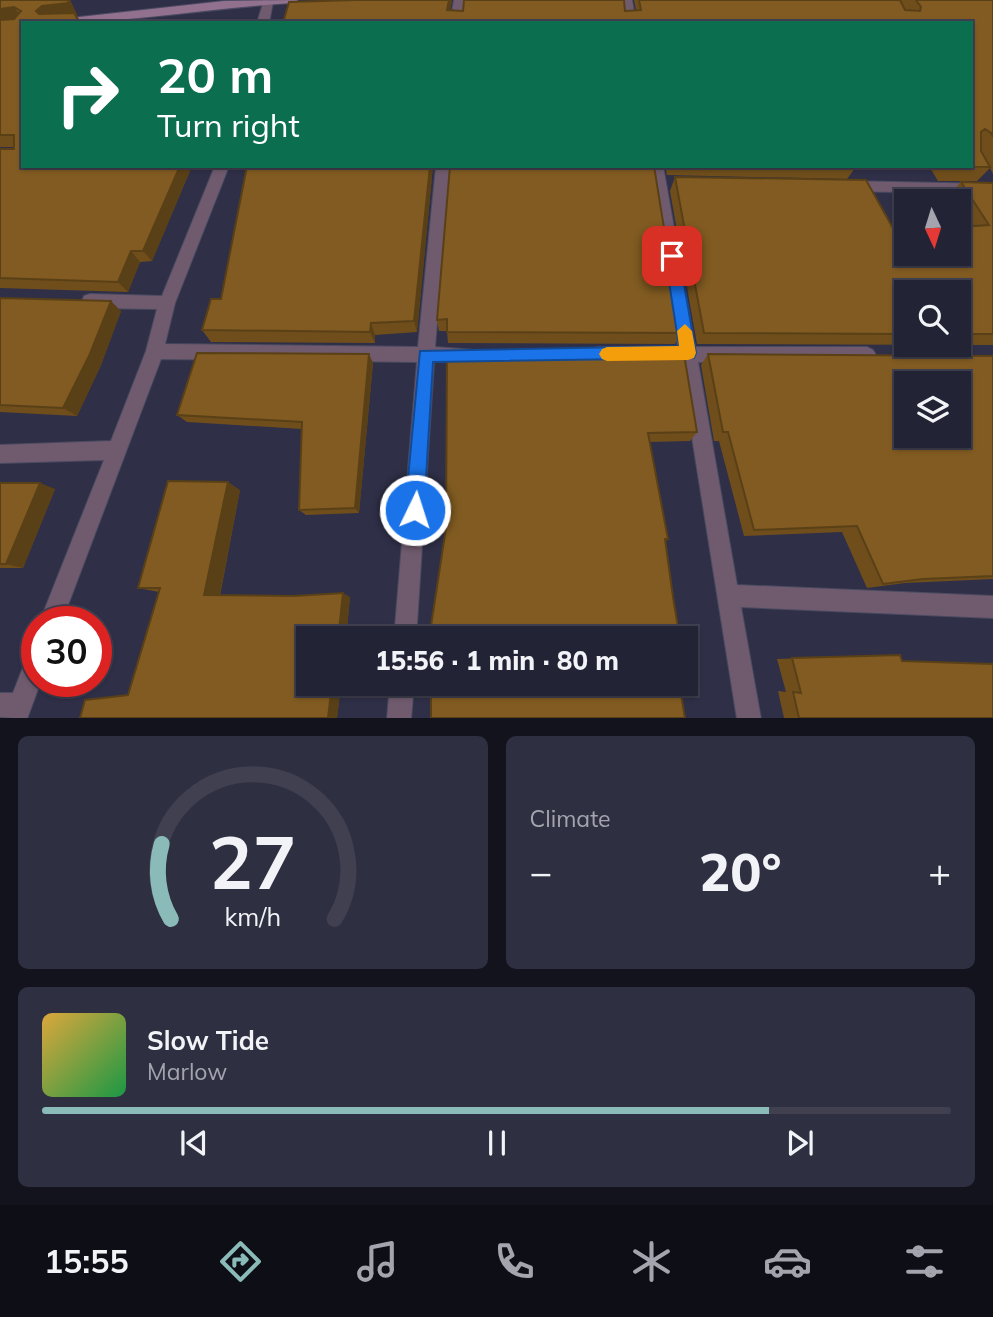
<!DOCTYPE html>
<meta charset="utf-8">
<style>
:root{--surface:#232336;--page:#2f2f42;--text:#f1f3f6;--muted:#a3a4ad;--line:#404051;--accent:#8bbbb9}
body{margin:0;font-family:Mulish,sans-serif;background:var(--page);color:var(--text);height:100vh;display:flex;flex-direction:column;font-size:26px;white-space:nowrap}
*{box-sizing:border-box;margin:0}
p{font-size:23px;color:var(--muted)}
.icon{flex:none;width:38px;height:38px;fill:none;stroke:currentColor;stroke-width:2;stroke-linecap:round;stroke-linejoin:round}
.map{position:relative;height:718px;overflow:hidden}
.sheet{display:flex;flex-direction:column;gap:18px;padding:18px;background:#13131e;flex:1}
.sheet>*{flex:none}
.guide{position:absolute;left:21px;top:21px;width:952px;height:147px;border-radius:0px;box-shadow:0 2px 5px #0004,0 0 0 2px var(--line);background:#0b6e4f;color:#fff;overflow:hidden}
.needle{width:46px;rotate:176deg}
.buttons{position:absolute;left:894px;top:189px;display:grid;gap:14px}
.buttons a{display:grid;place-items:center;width:77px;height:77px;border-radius:0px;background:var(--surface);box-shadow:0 2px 5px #0004,0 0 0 2px var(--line);font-size:35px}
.speed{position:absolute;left:21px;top:606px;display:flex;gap:14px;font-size:35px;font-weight:700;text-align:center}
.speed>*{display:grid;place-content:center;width:91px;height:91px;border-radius:50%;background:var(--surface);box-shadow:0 2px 5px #0004,0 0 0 2px var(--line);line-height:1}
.speed .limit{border:10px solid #d22;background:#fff;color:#111}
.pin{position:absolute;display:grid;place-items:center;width:60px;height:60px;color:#fff;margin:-30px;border-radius:14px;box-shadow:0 4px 10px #0006}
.me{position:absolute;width:77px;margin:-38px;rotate:4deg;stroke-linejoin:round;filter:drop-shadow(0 0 5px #0008)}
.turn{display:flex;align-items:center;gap:24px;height:147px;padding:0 21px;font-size:32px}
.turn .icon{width:91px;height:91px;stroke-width:2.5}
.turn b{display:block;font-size:49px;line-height:60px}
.big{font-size:52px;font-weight:800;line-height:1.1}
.sheet .card{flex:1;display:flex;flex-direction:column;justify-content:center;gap:10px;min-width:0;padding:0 24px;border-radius:10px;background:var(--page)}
.sheet .dial{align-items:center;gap:0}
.dial svg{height:182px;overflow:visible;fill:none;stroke:var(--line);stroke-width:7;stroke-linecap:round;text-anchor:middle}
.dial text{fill:var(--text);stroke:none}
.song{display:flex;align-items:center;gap:21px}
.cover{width:84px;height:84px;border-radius:10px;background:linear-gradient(135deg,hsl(40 70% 55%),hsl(140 70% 35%))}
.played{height:7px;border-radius:4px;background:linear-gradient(90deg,var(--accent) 80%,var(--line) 80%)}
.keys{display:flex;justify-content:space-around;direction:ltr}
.heat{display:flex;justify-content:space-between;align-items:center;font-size:38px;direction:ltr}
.sheet .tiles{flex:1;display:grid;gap:18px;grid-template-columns:1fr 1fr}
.card:last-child{grid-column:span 2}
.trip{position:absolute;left:296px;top:626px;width:402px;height:70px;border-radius:0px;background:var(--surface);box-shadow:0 2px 5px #0004,0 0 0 2px var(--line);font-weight:800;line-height:70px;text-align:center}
.dock{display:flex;height:112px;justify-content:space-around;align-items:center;background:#0e0e16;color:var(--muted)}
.dock .icon{width:49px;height:49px}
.dock .active{color:var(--accent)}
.dock b{font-size:32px;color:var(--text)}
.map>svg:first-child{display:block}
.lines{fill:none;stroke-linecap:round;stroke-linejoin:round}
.street-casing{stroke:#4a4a61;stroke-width:2}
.secondary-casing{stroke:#4a4a61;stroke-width:2}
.street{fill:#705b6e;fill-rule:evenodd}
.secondary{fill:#92718f;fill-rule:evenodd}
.wall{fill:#6f4e1c;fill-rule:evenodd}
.shaded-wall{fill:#5a4017}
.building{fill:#815b21;stroke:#5a4017;stroke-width:2;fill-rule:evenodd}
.route{fill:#1a73e8;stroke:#114b97;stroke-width:2}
.slow{fill:#f59e0b}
</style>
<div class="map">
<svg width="993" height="719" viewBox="0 0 993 719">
<rect width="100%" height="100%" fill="#2f2f48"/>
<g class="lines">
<!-- street casing -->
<g class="street-casing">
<path id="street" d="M264 0 273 2 269 23H257Z
M454 0H464L462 23H450Z
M622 0H632L636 23H624Z
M215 166H229L175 303 165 344 418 347 436 166H450L435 347 474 350 477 355 474 360 434 362 416 639H394L417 362 161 359 62 621H40L104 460 0 463V445L111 441 146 351 157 309 90 308 84 306 82 301 84 296 90 294 162 296Z
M649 166H663L695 347H867L873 350 876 355 873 360 867 363 698 362 737 585 993 596V618L741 607 761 719H737L680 362 598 361 592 359 589 354 592 349 598 347H678Z
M846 181 993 184V194L846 191 839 186Z
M37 649V681H41L27 719 0 717V693H13L29 652Z
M390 684H414L411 719H387Z"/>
</g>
<!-- secondary casing -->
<g class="secondary-casing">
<path id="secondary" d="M298 0 293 3C211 8 129 23 47 23L52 20 224 1Z"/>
</g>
<!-- street -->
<use href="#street" class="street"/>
<!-- secondary -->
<use href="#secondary" class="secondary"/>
</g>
<!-- wall -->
<path class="wall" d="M0 0H70L77 15H76L81 23 150 20 152 23H23V166H192L152 261 140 262 128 292 0 288V149H14V147H0Z
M452 0 450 10 625 11 636 10 634 0H993V174L990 168 977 181H938L929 166H971V23H283Z
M433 166 417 332 375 335V343L211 342 202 330 221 299Z
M450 166 681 333 675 344 448 343 447 331H439L437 320Z
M665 166H892L855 168 847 179 667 175Z
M675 177 894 230 967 226 959 214V201H951L948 196 961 182 993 183V345L697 344 670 191ZM906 292H959V345H906Z
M0 298 121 311 101 365 77 416 0 412Z
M447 353 697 432 690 441 650 442 668 539 665 542 673 597 446 528Z
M708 354 993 356V579L905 583 867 588 842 532 744 536 719 441H714L701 365Z
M373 363 359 513 306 515 299 510 302 429 187 422 177 415Z
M0 483 55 489 23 568H0Z
M240 490 220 596 350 597 346 639H308L341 684 337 718H80L128 695 159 592 138 588Z
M900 655 902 661 993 718H784L778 691 786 692 777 659Z"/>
<!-- shaded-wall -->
<path class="shaded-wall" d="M70 0 77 15H76L81 23H44L36 11 42 6Z
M449 0H452L448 23 447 10Z
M14 7 23 19 0 22V9Z
M180 166H192L152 261 143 251Z
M430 166H433L417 332 414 321Z
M131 251 140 262 128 292 118 282Z
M111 301 121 311 101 365 77 416 63 408Z
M371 323 375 335V343L370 332Z
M369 354 373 363 359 513 355 508Z
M228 482 240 490 219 599 204 595Z
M40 483 55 489 23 568 6 564Z
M343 593 350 597 346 639H338Z
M332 684H341L337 718H328Z"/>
<!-- building -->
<path class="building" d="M0 0H68L69 3 42 6 36 11 39 14 74 13 80 23 150 20 149 23H23V166H180L143 251H131L118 282 0 278V149H14V135H0V20L14 19 21 11 14 7 0 9Z
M356 0H449L447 10 463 11 464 0H624L625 11 641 10 639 0H900L905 10 920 11 921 7 916 0H993V136L991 133 985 129 981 132V151L990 167 950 166H971V23H283L289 2Z
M247 166H430L414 321 371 323 370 332 202 330 211 299H221Z
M450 166H654L681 333 447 332V319L437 320Z
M675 177 866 180 894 230H906V254H959V227L989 225 961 182 993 183V334H959V292H906V334L704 333Z
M0 298 111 301 89 356 63 408 0 405Z
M197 353 369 354 355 508 299 510 302 422 177 415Z
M447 353 684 354 697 432 648 433 668 539H665L673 597 680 639H431V626L446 528Z
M708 354 993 356V576L923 579 883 584 857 526 754 530 728 432H723ZM906 383H959V436H906Z
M168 481 228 482 204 595 294 596 343 593 338 639H308V684H332L328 718H80L85 700 128 695 160 588H138Z
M0 483H40L6 564H0Z
M900 655 902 661 993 664V718H799L793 692 801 693 792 658Z
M686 672 690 694H681L685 718H431V684H686Z"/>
<!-- route -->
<path class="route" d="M672 250 679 256 696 353 694 358 433 362 424 510 421 516 415 519 408 516 405 510 420 351 679 346 665 256Z"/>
<!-- slow -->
<path class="slow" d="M685 324 692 331 696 353 694 358 688 360 607 361 602 359 599 354 602 349 607 347 679 346 677 331Z"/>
</svg>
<div class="buttons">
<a><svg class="needle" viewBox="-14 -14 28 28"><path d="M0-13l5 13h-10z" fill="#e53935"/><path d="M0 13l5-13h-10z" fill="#a3a4ad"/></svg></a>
<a><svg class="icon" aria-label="search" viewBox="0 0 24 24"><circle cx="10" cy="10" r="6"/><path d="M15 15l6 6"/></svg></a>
<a><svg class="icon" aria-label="layers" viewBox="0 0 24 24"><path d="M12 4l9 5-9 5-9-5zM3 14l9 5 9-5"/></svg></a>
</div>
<div class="speed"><div class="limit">30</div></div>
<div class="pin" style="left:672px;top:256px;background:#d93025"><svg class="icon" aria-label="arrive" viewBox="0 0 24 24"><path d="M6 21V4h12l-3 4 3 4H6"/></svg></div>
<svg class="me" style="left:415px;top:510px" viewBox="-20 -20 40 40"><circle r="17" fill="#1a73e8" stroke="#fff" stroke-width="3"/><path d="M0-11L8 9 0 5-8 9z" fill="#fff"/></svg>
<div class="trip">15:56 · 1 min · 80 m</div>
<div class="guide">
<div class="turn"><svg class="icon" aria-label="right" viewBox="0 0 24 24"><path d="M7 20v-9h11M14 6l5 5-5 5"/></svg><div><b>20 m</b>Turn right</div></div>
</div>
</div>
<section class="sheet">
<div class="tiles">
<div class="card dial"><svg viewBox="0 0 100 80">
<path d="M14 69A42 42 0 1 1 86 69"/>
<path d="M14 69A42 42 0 0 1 10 36" stroke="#8bbbb9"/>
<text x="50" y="56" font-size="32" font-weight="700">27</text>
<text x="50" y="72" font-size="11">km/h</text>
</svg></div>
<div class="card"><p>Climate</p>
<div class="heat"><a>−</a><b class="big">20°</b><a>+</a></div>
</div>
<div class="card">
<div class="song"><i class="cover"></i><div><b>Slow Tide</b><p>Marlow</p></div></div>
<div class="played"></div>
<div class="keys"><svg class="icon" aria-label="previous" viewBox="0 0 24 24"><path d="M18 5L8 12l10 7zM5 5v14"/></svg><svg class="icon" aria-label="pause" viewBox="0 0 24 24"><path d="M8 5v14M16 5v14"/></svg><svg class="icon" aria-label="next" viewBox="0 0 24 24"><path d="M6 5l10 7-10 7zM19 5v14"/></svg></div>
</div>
</div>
</section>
<nav class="dock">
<b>15:55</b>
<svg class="icon active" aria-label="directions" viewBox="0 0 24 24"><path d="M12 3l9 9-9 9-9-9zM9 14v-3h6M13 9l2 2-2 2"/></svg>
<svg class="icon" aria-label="music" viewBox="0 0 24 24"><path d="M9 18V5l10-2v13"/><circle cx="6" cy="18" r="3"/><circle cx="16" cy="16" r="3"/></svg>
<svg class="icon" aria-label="phone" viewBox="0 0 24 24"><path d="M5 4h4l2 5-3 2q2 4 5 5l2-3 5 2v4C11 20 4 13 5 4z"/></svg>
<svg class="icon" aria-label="climate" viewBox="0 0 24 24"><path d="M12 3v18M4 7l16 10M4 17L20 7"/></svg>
<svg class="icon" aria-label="car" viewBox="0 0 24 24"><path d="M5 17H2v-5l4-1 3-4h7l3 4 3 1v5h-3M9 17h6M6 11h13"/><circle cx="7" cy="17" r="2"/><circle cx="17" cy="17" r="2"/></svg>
<svg class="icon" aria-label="filters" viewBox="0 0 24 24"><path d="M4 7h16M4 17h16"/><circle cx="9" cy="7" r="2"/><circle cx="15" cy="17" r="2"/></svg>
</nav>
